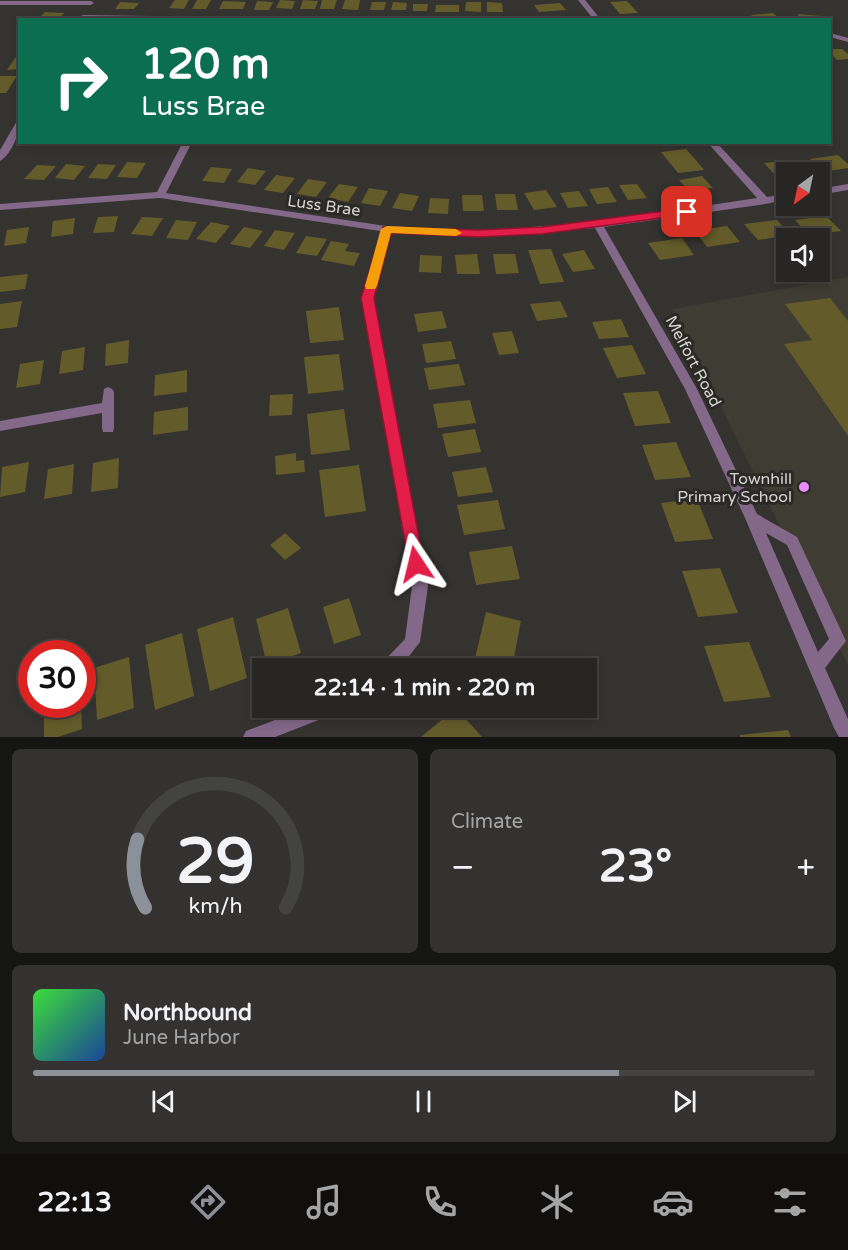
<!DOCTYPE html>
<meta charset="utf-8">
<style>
:root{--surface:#272624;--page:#333231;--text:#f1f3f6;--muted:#a4a5a6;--line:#434341;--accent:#8c9099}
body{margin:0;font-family:"Varela Round",sans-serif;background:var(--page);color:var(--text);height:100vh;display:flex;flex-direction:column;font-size:22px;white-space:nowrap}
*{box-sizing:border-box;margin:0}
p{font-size:20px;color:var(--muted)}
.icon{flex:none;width:33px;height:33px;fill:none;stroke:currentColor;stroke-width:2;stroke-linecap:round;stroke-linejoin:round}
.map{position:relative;height:737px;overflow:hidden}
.details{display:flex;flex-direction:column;gap:12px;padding:12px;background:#151514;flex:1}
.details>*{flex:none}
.guide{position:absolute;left:18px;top:18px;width:813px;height:126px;border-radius:0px;box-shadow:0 3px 9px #0003,0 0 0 2px var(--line);background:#0b6e4f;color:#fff;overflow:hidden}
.needle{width:39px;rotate:213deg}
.tools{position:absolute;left:776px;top:162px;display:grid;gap:12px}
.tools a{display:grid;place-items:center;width:54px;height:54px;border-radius:0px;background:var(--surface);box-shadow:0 3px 9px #0003,0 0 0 2px var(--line);font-size:30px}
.speed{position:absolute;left:18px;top:640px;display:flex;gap:12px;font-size:30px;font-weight:700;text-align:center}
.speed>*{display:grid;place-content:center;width:78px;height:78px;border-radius:50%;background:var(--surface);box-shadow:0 3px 9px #0003,0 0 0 2px var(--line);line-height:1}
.speed .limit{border:9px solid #d22;background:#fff;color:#111}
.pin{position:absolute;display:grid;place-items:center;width:51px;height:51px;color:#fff;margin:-26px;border-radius:12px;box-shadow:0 3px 9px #0006}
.me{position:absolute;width:66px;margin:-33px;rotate:350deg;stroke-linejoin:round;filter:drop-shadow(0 0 4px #0008)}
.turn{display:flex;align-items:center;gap:21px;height:126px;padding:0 24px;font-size:27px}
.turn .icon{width:78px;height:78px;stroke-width:2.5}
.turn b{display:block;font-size:42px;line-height:51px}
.big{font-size:45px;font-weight:800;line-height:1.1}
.details .widget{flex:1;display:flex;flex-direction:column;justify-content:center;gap:9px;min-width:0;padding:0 21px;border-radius:9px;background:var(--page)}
.details .dial{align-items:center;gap:0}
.dial svg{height:156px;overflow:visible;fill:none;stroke:var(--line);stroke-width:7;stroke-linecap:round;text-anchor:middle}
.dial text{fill:var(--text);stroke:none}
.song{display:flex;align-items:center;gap:18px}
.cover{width:72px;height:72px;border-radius:9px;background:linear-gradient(135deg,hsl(120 70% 55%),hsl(220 70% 35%))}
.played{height:6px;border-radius:3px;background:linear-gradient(90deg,var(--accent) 75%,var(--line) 75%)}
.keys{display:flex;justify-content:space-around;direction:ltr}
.heat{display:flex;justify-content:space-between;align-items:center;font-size:33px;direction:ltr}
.details .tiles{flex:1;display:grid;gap:12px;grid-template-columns:1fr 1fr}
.widget:last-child{grid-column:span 2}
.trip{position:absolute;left:252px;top:658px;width:345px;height:60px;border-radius:0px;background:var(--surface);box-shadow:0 3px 9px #0003,0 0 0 2px var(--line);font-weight:800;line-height:60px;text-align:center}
.dock{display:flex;height:96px;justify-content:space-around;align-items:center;background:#100f0e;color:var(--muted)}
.dock .icon{width:42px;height:42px}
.dock .on{color:var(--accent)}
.dock b{font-size:27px;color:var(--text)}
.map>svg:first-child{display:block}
.built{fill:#3e3c33}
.building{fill:#645b2a}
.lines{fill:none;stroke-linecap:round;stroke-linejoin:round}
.minor{fill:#836889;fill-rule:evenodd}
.route{fill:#e11d48;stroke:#92132f;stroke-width:1.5}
.slow{fill:#f59e0b}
.poi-dot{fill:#ea8dfd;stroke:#2a2926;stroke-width:2}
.labels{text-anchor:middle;stroke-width:6;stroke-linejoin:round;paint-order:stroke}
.street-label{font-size:16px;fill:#d4d4d2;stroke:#2a2926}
.poi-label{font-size:16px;fill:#d4d4d2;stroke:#2a2926;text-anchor:end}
</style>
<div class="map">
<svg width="848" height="737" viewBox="0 0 848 737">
<rect width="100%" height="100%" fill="#343330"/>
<!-- built -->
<path class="built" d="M848 277V665L673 309Z"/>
<!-- building -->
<path class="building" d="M175 0H189L184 9 169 8Z
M197 0H211L206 9H192Z
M280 0 295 1 292 9 276 8Z
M303 0 318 1 315 9H300Z
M322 0H337L334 9H320Z
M345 0H360L358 10 342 9Z
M223 1 246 2 243 9H219Z
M257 1 273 2 269 10H254Z
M627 1 638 13 620 14 610 2Z
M120 2 139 3 134 9H115Z
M372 2H386L384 10H370Z
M393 2 407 3 406 10H391Z
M466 2H481V12L465 11Z
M487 2 502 3 503 12H487Z
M560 3 566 10 539 12 534 5Z
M413 4H428L427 11H413Z
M436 5H459V12H435Z
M45 12 64 13 58 20 38 19Z
M773 13 781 20H756L751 15Z
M798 14 822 16V20H799Z
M830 49H842L848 54V59L837 60 830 53Z
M15 58H20V69L7 70Z
M0 76H17L6 93H0Z
M686 149 695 159 704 170 678 173 661 152Z
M838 155 848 164V168L823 172 810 159Z
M793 160 806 172H786V175L776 176 764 163Z
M127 162 146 163 137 178 117 177Z
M66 164 85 166 74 180 55 178Z
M98 164 116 165 107 179 88 178Z
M37 165 56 166 44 180 24 179Z
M211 167 232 169 224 183 202 181Z
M248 168 266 171 255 185 237 182Z
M276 175 295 178 283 193 264 190Z
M702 176 713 188 689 191 679 180Z
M308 179 327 182 316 197 297 194Z
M339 184 358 187 348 202 328 198Z
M637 184 647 198 628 200 619 185Z
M608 187 617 202 597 204 589 189Z
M369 188 388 191 380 206 361 203Z
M546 190 557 207 534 210 524 193Z
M579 191 588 206 568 208 560 193Z
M400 193 419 196 412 211 392 208Z
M495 194H515L518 210H497Z
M462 195H482L484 211H463Z
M430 198 449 199 448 214 428 213Z
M118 216 114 232 93 233 98 217Z
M826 216 841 231 809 235 795 220Z
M142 217 163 218 152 236 131 234Z
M75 218 73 234 51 237 53 221Z
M176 220 197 222 188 240 166 238Z
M777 220 790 235 758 240 744 224Z
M211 222 230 226 216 243 196 239Z
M727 226 740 242 707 247 695 231Z
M29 227 26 243 4 246 7 230Z
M244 227 263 231 250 248 230 244Z
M275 230 295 233 284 250 264 246Z
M306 236 327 239 317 256 296 253Z
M682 238 694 255 660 260 648 243Z
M331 241 349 244 345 251 360 253 354 266 321 260Z
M551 249 564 282 540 284 528 250Z
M584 250 595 269 573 272 562 254Z
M477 254 480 274H457L455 255Z
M493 254H515L519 273 496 274Z
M420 255 442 256 441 273 419 272Z
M28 274 25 289 0 292V277Z
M830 298 848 321V436L784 344 812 340 785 304Z
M22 301 17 327 0 329V304Z
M560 301 568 317 537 321 530 304Z
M339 307 344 340 310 343 306 311Z
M442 311 447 328 418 332 414 314Z
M621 319 629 337 599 339 592 322Z
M512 331 519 353 499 355 492 333Z
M129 340 128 363 105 366 106 344Z
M451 341 456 359 426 363 422 344Z
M632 345 646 374 617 378 603 348Z
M85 347 83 370 59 374 62 351Z
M339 354 344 390 308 394 304 357Z
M44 360 40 384 16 388 20 364Z
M459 364 465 385 429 390 424 368Z
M187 370V392L154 396 155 375Z
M658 391 671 423 635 426 623 393Z
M293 394 292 415 269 416 270 395Z
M470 400 476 423 438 428 433 404Z
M188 407V430L153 435 154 412Z
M344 409 350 450 311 455 307 414Z
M475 429 481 452 448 457 442 434Z
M676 442 691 477 655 480 642 445Z
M296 453V461L304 460 305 472 276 475 275 456Z
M119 458 118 488 91 492 93 463Z
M29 462 25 492 0 497 2 467Z
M74 464 72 494 44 499 48 469Z
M359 465 366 511 325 517 319 470Z
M486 467 493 492 458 497 452 472Z
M697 499 713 539 675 542 661 503Z
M498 500 505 529 464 535 457 505Z
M285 533 301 548 285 560 270 545Z
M512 546 520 579 476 585 469 552Z
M720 568 738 613 698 617 682 571Z
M349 598 361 635 334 644 323 607Z
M288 608 301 653 267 665 256 619Z
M486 612 521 621 512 668 475 658Z
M233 617 247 678 210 691 197 629Z
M182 633 194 696 155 710 145 645Z
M749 642 771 697 724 702 704 646Z
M129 657 134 708 97 720 94 668Z
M44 705H81L82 729 58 737H44Z
M456 708 482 737H421Z
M788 730 791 737H740V735Z"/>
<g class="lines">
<!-- minor -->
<path class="minor" d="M578 0H585L601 20H568L591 16Z
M0 1H91L94 3 91 5H0Z
M83 15 301 18 304 20 81 18 80 17Z
M830 33 848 38V42L830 37Z
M17 121H20C20 133 11 155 0 161V150Z
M183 142H192L166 193 386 226 479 231 598 222 757 198 707 142H716L767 197 786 194V200L765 204 604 227 697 389 757 514 797 537 846 641 825 668 848 719V737H839L834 728 745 518 685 389 595 228 479 237 390 232 373 298 428 586 420 642 399 669H380L382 663 405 639 412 586 363 298 380 231 160 198 0 210V204L157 192ZM766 533 787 545 829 639 818 652Z
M848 184V190L819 195V189Z
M108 387 112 389 114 392V428L113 432H103L102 428V413L0 431V421L102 403 104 389Z
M306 708H336L334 714 275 737H243L246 731Z"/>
</g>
<!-- route -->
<path class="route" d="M687 208 693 212 691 214 542 234 479 237 391 233 374 298 424 564 421 569 416 572 410 569 361 298 383 227 479 230 542 227Z"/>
<!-- slow -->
<path class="slow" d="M387 226 456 229 462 233 456 236 391 233 377 286 375 289H366L365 286 381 229Z"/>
<!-- markers -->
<circle class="poi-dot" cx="804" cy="487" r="6"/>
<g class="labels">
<!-- street labels -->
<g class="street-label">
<text transform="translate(324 205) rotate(8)" y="6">Luss Brae</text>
<text transform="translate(694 361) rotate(62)" y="6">Melfort Road</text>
</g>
<!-- poi labels -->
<g class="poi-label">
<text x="792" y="484">Townhill<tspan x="792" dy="18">Primary School</tspan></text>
</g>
</g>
</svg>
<div class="tools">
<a><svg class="needle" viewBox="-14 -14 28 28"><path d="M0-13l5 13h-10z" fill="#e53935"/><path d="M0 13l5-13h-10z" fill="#a4a5a6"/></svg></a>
<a><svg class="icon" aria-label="sound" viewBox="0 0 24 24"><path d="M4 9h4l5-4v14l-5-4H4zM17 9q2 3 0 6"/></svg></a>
</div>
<div class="speed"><div class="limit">30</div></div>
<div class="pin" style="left:687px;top:212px;background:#d93025"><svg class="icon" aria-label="arrive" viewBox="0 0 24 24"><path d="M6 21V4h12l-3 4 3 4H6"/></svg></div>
<svg class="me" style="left:416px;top:564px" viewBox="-20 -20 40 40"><path d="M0-17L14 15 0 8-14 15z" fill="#e11d48" stroke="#fff" stroke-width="4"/></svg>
<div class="trip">22:14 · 1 min · 220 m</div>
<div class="guide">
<div class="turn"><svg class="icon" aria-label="right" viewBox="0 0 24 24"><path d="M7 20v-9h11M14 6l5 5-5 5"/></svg><div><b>120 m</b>Luss Brae</div></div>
</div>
</div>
<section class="details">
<div class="tiles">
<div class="widget dial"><svg viewBox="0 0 100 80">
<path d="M14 69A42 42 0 1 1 86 69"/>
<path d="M14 69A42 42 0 0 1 10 34" stroke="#8c9099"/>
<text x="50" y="56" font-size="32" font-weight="700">29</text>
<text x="50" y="72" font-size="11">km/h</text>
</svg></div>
<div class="widget"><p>Climate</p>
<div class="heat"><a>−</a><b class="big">23°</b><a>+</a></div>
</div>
<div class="widget">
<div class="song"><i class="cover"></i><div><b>Northbound</b><p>June Harbor</p></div></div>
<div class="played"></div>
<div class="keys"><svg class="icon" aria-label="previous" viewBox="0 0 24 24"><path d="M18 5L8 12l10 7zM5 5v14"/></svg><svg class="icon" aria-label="pause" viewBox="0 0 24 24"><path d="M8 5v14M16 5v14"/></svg><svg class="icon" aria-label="next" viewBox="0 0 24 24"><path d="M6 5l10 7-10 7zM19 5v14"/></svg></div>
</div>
</div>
</section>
<nav class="dock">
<b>22:13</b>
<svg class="icon on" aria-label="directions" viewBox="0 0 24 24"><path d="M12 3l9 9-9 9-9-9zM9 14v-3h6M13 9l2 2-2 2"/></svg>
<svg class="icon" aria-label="music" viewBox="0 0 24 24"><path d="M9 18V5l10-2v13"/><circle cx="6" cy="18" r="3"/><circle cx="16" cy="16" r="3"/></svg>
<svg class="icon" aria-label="phone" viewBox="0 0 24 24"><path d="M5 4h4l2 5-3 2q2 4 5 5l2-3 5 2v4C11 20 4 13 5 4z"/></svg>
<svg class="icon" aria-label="climate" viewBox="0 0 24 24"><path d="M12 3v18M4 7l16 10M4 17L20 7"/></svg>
<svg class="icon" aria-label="car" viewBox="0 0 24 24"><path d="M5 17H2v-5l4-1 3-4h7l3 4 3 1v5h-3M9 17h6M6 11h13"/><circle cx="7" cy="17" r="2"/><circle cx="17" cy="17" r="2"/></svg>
<svg class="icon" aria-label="filters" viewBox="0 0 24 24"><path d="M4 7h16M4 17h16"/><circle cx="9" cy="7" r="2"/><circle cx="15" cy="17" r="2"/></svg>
</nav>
